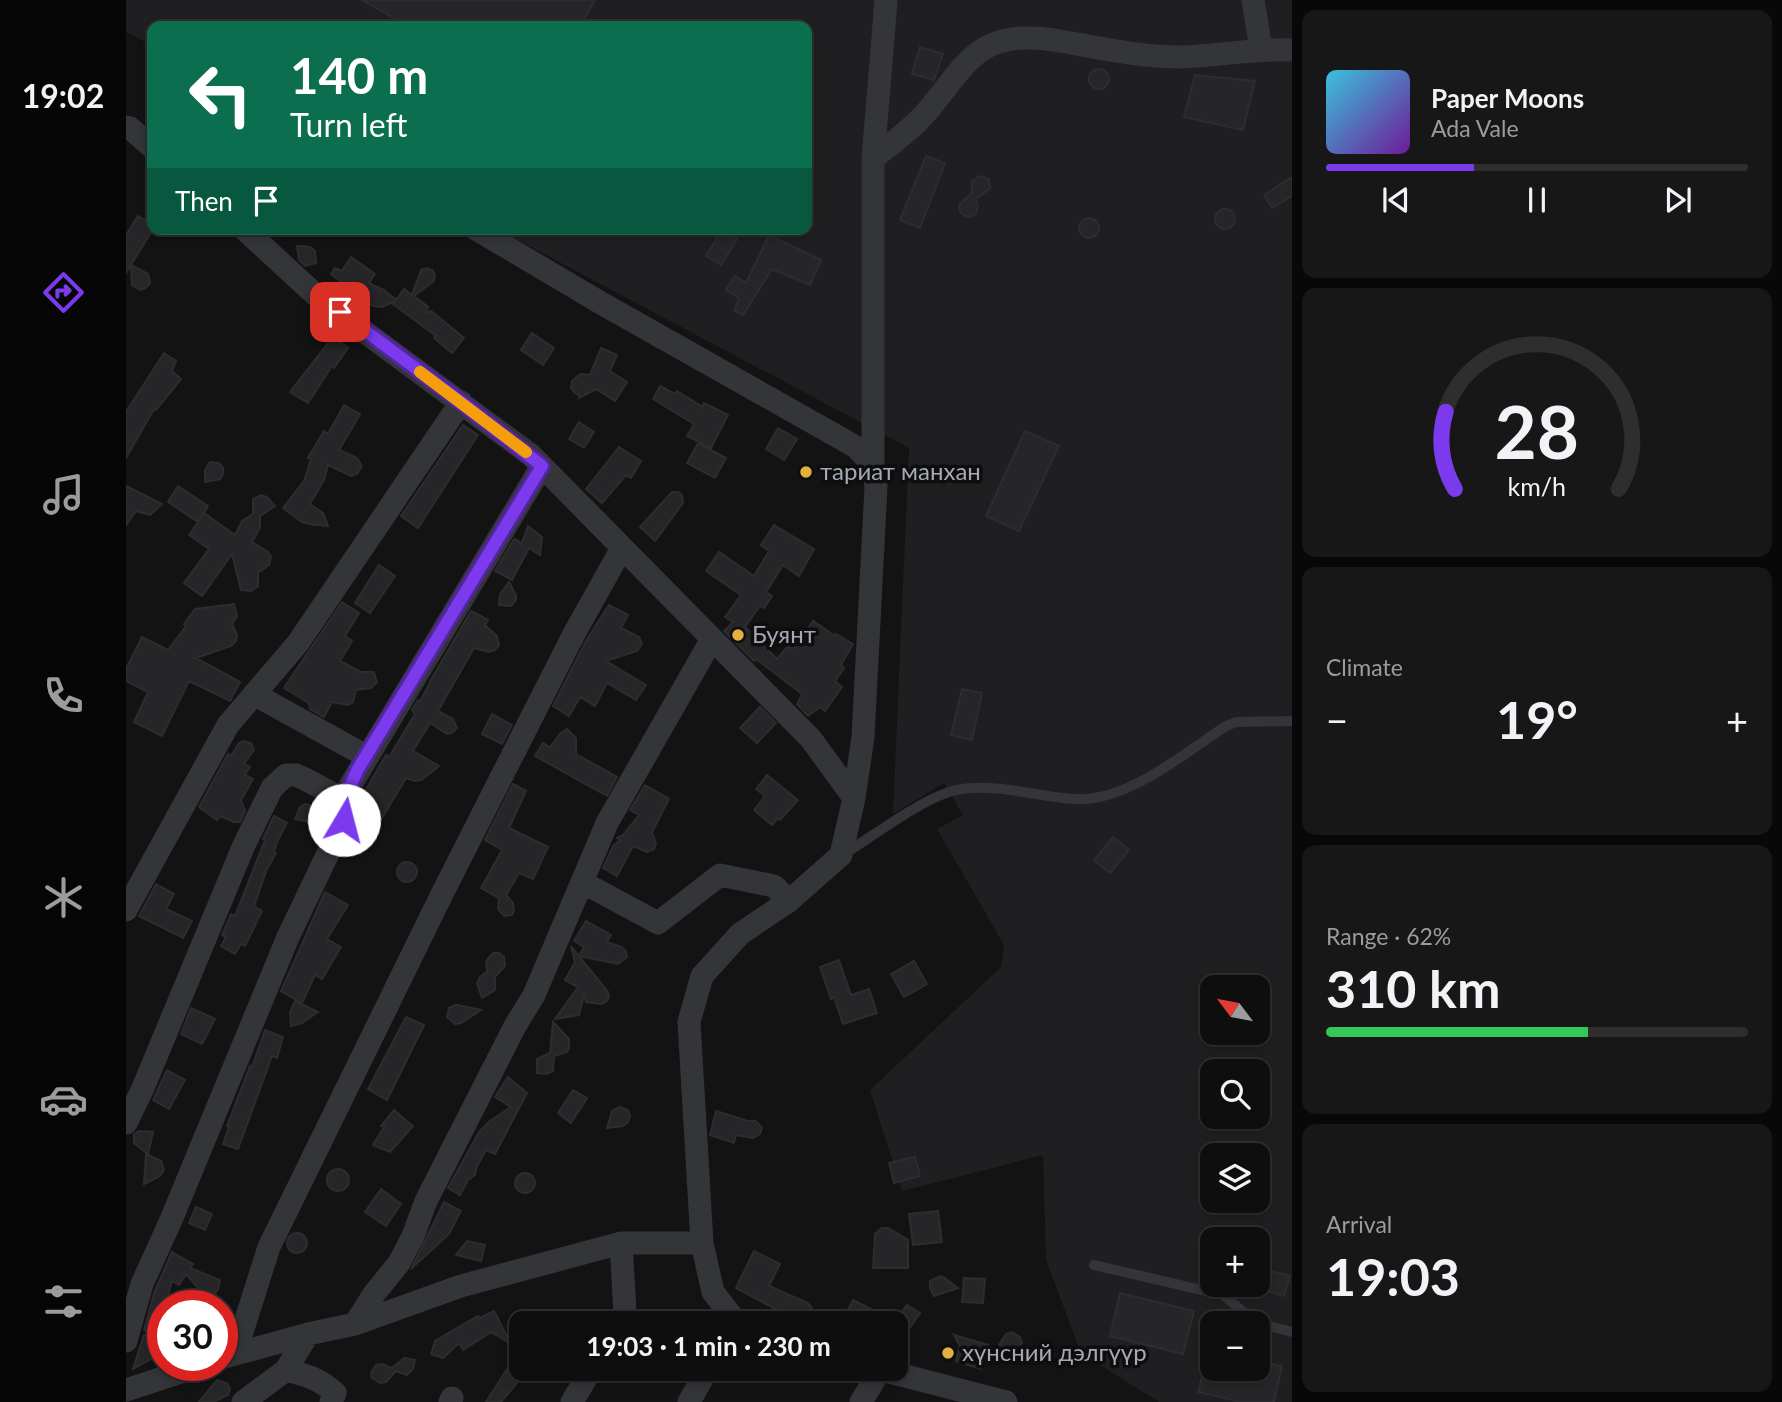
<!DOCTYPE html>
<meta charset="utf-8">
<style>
:root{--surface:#0e0e0f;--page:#171718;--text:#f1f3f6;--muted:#9b9c9e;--line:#2e2e2f;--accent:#7c3aed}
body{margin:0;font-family:Lato,sans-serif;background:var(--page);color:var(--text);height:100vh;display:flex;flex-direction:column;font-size:26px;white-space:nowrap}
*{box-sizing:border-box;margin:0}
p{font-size:23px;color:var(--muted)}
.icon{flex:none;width:38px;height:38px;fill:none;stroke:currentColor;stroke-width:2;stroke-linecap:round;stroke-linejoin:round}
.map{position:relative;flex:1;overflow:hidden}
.side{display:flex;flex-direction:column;gap:10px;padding:10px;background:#080808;width:490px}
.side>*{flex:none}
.guide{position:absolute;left:21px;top:21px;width:665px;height:214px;border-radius:14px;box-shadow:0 4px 10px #0003,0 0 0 2px var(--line);background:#0b6e4f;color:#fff;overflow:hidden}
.needle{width:46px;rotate:302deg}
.buttons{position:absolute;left:1074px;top:975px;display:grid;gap:14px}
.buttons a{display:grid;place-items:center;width:70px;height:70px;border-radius:14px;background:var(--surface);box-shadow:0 4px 10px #0003,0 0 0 2px var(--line);font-size:35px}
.speed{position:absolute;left:21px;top:1290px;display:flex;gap:14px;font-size:35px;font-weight:700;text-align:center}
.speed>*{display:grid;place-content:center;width:91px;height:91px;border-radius:50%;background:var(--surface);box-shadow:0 4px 10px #0003,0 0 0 2px var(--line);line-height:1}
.speed .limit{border:10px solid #d22;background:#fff;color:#111}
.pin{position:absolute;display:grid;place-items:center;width:60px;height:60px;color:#fff;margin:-30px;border-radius:14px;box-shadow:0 4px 10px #0006}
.me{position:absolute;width:77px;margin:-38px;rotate:8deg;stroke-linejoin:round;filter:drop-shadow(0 0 5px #0008)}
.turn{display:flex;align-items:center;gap:24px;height:147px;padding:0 28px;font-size:32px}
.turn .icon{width:91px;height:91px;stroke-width:2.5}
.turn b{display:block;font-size:49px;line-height:60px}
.then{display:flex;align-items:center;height:66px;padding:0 28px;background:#0003;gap:14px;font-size:26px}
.big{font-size:52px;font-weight:700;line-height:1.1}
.side .widget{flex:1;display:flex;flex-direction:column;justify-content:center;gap:10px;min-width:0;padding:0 24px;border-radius:14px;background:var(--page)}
.side .dial{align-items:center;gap:0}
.dial svg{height:182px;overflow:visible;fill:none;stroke:var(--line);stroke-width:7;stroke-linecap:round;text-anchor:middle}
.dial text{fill:var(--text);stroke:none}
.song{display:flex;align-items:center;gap:21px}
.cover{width:84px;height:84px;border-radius:10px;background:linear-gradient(135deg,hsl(190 70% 55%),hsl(280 70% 35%))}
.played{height:7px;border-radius:4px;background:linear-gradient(90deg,var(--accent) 35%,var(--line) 35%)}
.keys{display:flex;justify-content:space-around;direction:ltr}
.heat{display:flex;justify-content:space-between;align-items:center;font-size:38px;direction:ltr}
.charge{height:10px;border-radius:5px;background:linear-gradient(90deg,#34c759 62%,var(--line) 0)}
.trip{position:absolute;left:383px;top:1311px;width:399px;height:70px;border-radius:14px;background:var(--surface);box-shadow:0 4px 10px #0003,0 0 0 2px var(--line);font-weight:700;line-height:70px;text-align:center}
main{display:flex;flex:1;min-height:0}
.menu{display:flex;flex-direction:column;width:126px;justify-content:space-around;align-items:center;background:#060606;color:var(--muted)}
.menu .icon{width:49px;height:49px}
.menu .on{color:var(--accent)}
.menu b{font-size:32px;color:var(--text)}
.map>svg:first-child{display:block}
.built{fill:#1f1f21;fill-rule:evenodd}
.building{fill:#262628;stroke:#2d2d30;stroke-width:2}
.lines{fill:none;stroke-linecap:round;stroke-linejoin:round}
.service{stroke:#343539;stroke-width:10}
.minor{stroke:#343539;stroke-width:23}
.route-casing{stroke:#51269a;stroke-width:18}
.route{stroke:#7c3aed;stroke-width:12}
.slow{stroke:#f59e0b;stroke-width:12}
.poi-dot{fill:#e2b03d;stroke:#0e0e0f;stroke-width:2.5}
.labels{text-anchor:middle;stroke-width:7;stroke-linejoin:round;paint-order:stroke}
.poi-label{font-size:24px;fill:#a5a9b3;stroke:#0e0e0f;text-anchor:start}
</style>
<main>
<nav class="menu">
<b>19:02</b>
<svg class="icon on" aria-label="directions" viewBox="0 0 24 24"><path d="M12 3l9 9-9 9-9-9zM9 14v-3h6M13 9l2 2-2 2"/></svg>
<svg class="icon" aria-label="music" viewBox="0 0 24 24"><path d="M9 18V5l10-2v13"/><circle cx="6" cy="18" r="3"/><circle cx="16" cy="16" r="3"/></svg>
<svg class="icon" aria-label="phone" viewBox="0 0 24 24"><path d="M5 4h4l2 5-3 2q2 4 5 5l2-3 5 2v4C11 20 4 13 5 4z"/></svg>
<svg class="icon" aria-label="climate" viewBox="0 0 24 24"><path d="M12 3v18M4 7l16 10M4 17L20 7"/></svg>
<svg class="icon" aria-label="car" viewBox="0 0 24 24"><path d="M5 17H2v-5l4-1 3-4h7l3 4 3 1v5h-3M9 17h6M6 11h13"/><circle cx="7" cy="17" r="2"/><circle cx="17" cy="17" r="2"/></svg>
<svg class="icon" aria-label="filters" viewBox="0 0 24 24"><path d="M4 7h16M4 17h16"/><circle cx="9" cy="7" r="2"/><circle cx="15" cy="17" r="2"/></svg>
</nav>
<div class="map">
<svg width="1166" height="1402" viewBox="0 0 1166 1402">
<rect width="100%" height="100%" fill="#131314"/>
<!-- built -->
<path class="built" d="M0 0H1166V1402H1033L955 1353 920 1260 917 1155 776 1191 744 1090 875 967 878 945 811 829 837 815 818 783 767 814 783 448 371 229H681V26H26V46L0 32ZM1087 987H1132V1032H1087ZM1087 1071H1132V1116H1087ZM1087 1155H1132V1200H1087ZM1087 1239H1132V1284H1087ZM1087 1323H1132V1368H1087Z"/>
<!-- building -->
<path class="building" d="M236 0H469L454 26H282Z
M794 47 817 54 808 80 786 74Z
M963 79a10 10 0 1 1 20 0a10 10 0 1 1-20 0Z
M1069 75 1129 81 1117 130 1058 117Z
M800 156 819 163 794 228 774 220Z
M854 176 863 179 864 188 850 199 852 207 850 213 845 217 839 216 834 212 833 205 846 193V181Z
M1166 177V196L1146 208 1138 195Z
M1089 219a10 10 0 1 1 20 0a10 10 0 1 1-20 0Z
M12 216 26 224 27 229 0 273V235Z
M953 228a10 10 0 1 1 20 0a10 10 0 1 1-20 0Z
M596 230 611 239 595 265 580 256Z
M643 235 695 260 684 285 646 269 617 315 608 310 613 298 600 290 609 276 620 283Z
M171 246 184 247 189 251 190 263 179 266 173 260Z
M225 257 249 274 243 283 258 290 270 300 278 289 286 295 295 270 301 268 306 270 309 274 308 281 288 296 301 306H299L302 308 300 313 305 311 338 338 326 353 308 338 310 336 267 304 269 301 256 307 247 306 205 274 209 268 216 271Z
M5 265 22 274 24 283 20 288 14 290 6 285Z
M406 333 428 348 417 365 395 350Z
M207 337 222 348 208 368 206 366 182 403 164 392Z
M475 348 491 355 484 371 501 382 489 401 470 389 453 398 454 396 449 393 445 388 446 381 454 374 464 375Z
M38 353 50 361 46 371 55 379 30 410 28 409 0 458V412Z
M534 386 549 394 551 391 577 407 578 403 602 415 585 448 561 436 568 424 527 399Z
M218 405 234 414 213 450 231 458 236 466 231 474 225 476 202 465 198 480 184 504 197 513 202 526 188 525 176 522 157 508 178 481 185 459 182 458 198 431 202 434Z
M453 422 468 432 458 448 443 439Z
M337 425 352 435 292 528 275 516Z
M652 428 671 439 658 460 640 449Z
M899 431 933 446 893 531 860 516Z
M572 443 600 458 589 478 561 463Z
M493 447 515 461 505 478 500 475 476 503 460 489Z
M84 462 93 463 97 468V474L94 479 79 482V470Z
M0 486 36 504 24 515 10 511 0 525Z
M52 486 82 506 72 522 42 502Z
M546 492H552L556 495 557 503 529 541 514 527Z
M135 495 141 497 149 506 134 516V528L126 542 142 552 145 557 143 565 132 573V586L125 591 115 590 106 554 76 596 58 583 83 549 63 535 78 513 109 535 116 521 127 514V499Z
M648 525 688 549 673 576 657 565 640 592 646 596 638 608 634 606 619 627 651 659 662 646 667 649 687 621 709 636 710 634 727 644 715 665 718 668 709 681 716 687 699 711 694 707 682 716 671 704 676 694 630 659 628 661 598 631 607 622 599 617 615 595 580 571 593 552 628 576 643 551 635 545Z
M402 526 416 537 414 555 403 548 386 580 369 571 388 539 396 543Z
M253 565 269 576 244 613 229 603Z
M383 582 390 595V600L385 606 373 605 374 594Z
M216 602 233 613 219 636 226 641 214 661 235 672H248L251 682 245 688 230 690 227 702 222 705 206 702 198 717 184 709 183 703 158 688Z
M108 604 111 616 106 624 111 635 110 641 105 646 70 658 114 682 104 701 63 681 36 736 8 722 22 692 0 681V669L16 637 42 650 60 626 58 624 69 609Z
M483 605 502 615 495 628 513 637 516 644 511 651 480 661 520 685 510 700 481 683 469 706 454 697 443 716 427 706 461 639Z
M345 611 362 620 359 625 371 636 373 645 369 650 363 652 348 648 312 711 327 719 331 728 326 733 321 734 304 723 287 751 313 766 295 780 289 781 280 778 235 853 221 845 246 797 238 793 260 755 263 757 289 714 286 710 292 700 294 702 306 678Z
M836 689 856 693 846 740 825 735Z
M634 707 650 723 631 743 614 728Z
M366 714 386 725 376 744 356 734Z
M441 729 450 738V754L491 777 481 796 409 756 417 743 424 747 434 734Z
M118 741 125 743 128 750 118 764 124 767 119 775 127 779 115 800 119 811 114 822H108L94 816 91 820 73 807 102 754 105 756 113 743Z
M641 775 672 800 654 820 652 818 646 825 628 810 639 796 630 789Z
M387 784 400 791 383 828 422 847 407 879 393 873 380 895 387 903 388 911 386 915 378 916 372 909 373 898 355 888 376 850 359 840Z
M519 785 543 799 526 832 530 843 528 849 521 852 507 846 491 876 477 868 487 846 494 840 491 838 497 835 513 815 504 810Z
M179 804 185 805 190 813 188 819 183 822 169 819 174 807Z
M148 816 161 823 151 842 148 852 150 853 141 869 128 906 136 911 119 946 115 944 109 954 95 946 100 937 96 935 105 914 109 916 139 840 137 839Z
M987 837 1003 850 984 873 968 860Z
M271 872a10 10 0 1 1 20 0a10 10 0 1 1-20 0Z
M30 884 48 894 40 909 66 921 57 938 13 916Z
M199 892 222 905 201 939 215 947 196 979 189 975 176 1003 155 991Z
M460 921 485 935 481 942 496 947 500 952 501 957 492 964 453 956 482 992 483 997 480 1002 475 1004 460 1002 458 995 453 1015 429 1019 452 987 439 980 449 962 445 946 453 956 458 947 448 941Z
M367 953H373L378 957 379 966 369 977V990L356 998 351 983 354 977 361 972 360 961Z
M713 960 725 995 743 989 751 1013 717 1024 708 997 705 999 694 967Z
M788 961 801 984 778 997 765 974Z
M169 1001 192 1012 176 1023 165 1026 164 1012Z
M329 1005H332L355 1010 335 1023 329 1024 321 1017 323 1008Z
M65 1008 89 1019 76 1044 55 1034Z
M280 1017 298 1025 261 1100 242 1089Z
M427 1022 443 1039V1048L441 1052 428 1056 427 1071 420 1074 411 1073V1059L424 1053Z
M139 1030 157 1037 151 1058 146 1056 112 1149 97 1144 103 1127 101 1126 124 1066 126 1067Z
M41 1070 59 1080 43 1109 27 1100Z
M382 1077 401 1093 369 1154 360 1150 350 1168 349 1175 342 1180 334 1195 322 1188 353 1132 364 1121 385 1107 369 1097Z
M447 1090 461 1098 445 1123 432 1113Z
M493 1107 502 1110 504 1116 502 1122 497 1126 481 1128 486 1111Z
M268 1110 287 1126 264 1152 247 1145 258 1127 255 1126Z
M590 1111 622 1121H630L636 1128 634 1134 627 1138 610 1135 608 1143 584 1135Z
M13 1131 27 1132 22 1154 8 1143V1134Z
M20 1154 35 1161 38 1170 34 1176 18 1184Z
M789 1157 794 1176 768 1183 763 1163Z
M201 1180a11 11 0 1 1 22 0a11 11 0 1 1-22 0Z
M389 1183a10 10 0 1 1 20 0a10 10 0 1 1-20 0Z
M255 1189 275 1204 260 1226 239 1212Z
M318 1202 335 1211 323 1234 285 1269Z
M70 1207 86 1214 79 1230 63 1223Z
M812 1211 816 1242 787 1245 783 1214Z
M756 1228H762L782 1240V1268H747L749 1234Z
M161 1243a10 10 0 1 1 20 0a10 10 0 1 1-20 0Z
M341 1241 359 1245 355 1261 330 1255Z
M628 1251 654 1264 643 1286 682 1303 686 1308 683 1318 677 1321 670 1320 610 1288Z
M46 1252 67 1264 64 1268 94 1280 92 1289 88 1295 79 1296 60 1274 53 1285 46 1281 39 1306H37L31 1333 18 1330 28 1293Z
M1136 1269 1164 1276 1158 1296 1131 1288Z
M814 1276 817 1277 832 1288 808 1296 804 1288V1281Z
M838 1278 859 1279 857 1303 836 1302Z
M994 1293 1068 1311 1057 1354 984 1336Z
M727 1300 772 1323H715Z
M781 1305 794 1313 783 1329 769 1321Z
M368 1311 385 1344 365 1332 337 1350 333 1343 317 1358 305 1354 309 1341 352 1316 354 1318Z
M886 1332 894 1337 896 1343 890 1351 884 1352 873 1345 880 1334Z
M18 1335 33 1339 27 1358 7 1369Z
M828 1335 862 1345 855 1369 830 1361 834 1346Z
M396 1346V1377L375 1402H360Z
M278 1358 289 1360 287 1369 281 1375 270 1371 260 1382 254 1383 246 1378 245 1373 250 1365 256 1364 266 1368Z
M1132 1361 1156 1366 1148 1402H1115L1072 1392 1078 1368H1132Z
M91 1380 101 1383 104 1389 102 1395 87 1402H73Z"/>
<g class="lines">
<!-- service -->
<path class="service" d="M718 854C747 836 792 802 823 792 863 780 909 797 950 799 1001 802 1059 753 1100 726L1110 722 1166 721
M968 1265 1097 1295 1131 1323
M1132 1323 1166 1332"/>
<!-- minor -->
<path class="minor" d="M1127 0 1135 49
M0 127 4 128 26 147
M747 159C762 146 778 135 792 121 816 99 835 58 865 45 885 36 907 37 928 40 970 47 1012 57 1054 57 1092 56 1128 48 1166 50
M118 229 193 298 405 455 685 739 728 798
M350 229 475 303 730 447 747 465 750 487 737 737 728 798 715 855 663 901 614 934 576 976 563 1022 576 1243 587 1292 611 1323
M747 465V159L760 0
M128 694 240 756
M456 882 532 923 594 875 648 886 663 901
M0 910 102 725 172 643 335 402
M0 1123 17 1088 118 845 146 788 160 775H170L179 779 218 800
M493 1323 499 1313 495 1243
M229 1324 248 1294 273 1263 287 1236 300 1201 389 1026 408 995 481 823 586 639
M0 1341 16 1284 45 1220 162 937 218 820V800L221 791 416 466
M109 1354 143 1247 316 894 449 632 496 548
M99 1357 182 1334 229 1324 335 1286 495 1243H576
M748 1368 880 1402
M160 1370C180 1375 194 1379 209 1393L205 1402
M0 1390 76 1365
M117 1402 160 1370 182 1334
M324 1402 326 1398
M446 1402 466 1368
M563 1402 582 1368
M735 1402 754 1370"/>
</g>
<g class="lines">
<!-- route casing -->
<g class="route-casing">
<path id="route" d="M214 312 335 402 416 466 232 769 218 800V820"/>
</g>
<!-- route -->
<use href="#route" class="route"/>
<!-- slow -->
<path class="slow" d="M294 372 400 452"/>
</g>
<!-- markers -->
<g class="poi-dot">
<circle cx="680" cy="472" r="7"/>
<circle cx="612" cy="635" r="7"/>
<circle cx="822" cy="1353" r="7"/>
</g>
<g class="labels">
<!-- poi labels -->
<g class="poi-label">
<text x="694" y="480">тариат манхан</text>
<text x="626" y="643">Буянт</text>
<text x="836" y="1361">хүнсний дэлгүүр</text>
</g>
</g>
</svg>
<div class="buttons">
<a><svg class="needle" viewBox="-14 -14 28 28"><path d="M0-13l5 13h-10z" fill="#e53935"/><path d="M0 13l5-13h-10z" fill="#9b9c9e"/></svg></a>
<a><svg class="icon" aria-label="search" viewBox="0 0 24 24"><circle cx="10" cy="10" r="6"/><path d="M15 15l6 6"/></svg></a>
<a><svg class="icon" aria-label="layers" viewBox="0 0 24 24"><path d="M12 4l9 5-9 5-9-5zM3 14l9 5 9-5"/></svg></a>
<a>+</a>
<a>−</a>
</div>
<div class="speed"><div class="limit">30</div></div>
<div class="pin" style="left:214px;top:312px;background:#d93025"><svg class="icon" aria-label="arrive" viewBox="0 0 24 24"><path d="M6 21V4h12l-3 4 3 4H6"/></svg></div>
<svg class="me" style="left:218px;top:820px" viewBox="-20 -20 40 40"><circle r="19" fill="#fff"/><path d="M0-13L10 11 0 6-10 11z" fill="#7c3aed"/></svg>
<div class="trip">19:03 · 1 min · 230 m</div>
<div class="guide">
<div class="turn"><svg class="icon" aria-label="left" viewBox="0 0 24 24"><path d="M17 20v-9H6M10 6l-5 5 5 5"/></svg><div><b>140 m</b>Turn left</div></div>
<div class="then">Then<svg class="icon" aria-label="arrive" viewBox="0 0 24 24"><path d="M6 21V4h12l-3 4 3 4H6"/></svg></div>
</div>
</div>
<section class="side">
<div class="widget">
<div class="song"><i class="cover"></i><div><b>Paper Moons</b><p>Ada Vale</p></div></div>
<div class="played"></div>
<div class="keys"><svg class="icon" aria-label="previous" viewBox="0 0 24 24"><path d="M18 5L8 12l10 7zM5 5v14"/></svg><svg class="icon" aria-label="pause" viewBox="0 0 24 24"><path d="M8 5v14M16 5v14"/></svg><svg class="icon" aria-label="next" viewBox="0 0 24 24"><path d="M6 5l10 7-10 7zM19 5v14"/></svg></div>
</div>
<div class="widget dial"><svg viewBox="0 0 100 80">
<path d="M14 69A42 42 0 1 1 86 69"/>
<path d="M14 69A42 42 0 0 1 10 35" stroke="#7c3aed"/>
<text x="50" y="56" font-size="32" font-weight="700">28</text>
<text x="50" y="72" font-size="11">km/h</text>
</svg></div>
<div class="widget"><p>Climate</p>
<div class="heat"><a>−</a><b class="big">19°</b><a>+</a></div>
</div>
<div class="widget"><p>Range · 62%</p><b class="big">310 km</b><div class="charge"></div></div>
<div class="widget"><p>Arrival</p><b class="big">19:03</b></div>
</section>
</main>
